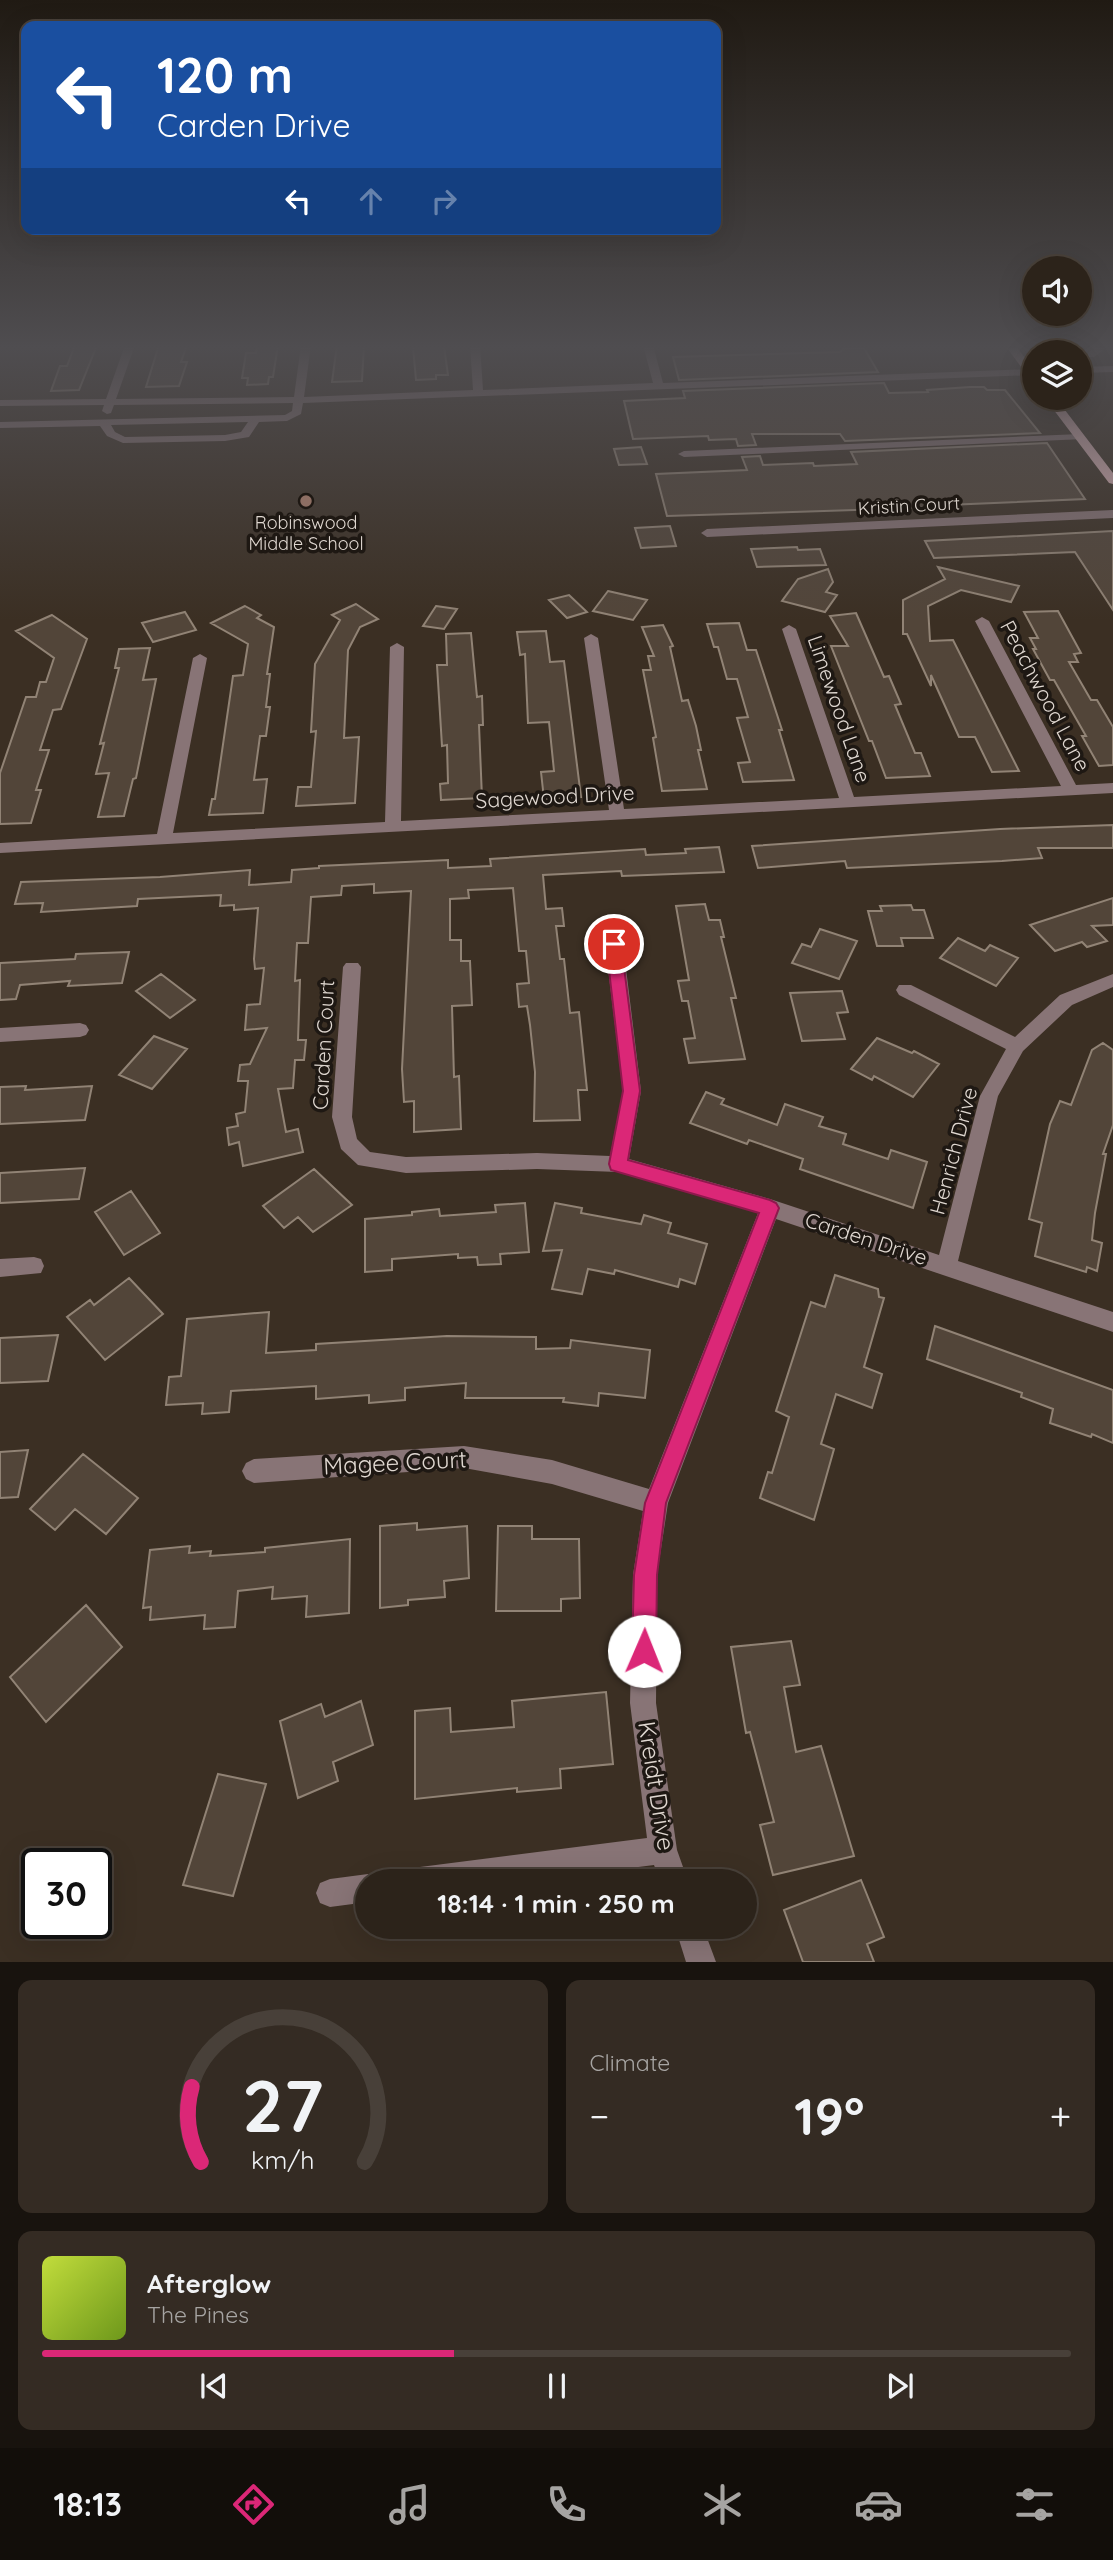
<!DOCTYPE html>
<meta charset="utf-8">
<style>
:root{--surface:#2c231a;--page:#342b23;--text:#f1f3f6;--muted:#a6a4a2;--line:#484039;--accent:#db2777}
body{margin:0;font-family:Quicksand,sans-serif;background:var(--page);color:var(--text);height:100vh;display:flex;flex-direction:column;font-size:26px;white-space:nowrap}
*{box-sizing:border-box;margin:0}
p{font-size:23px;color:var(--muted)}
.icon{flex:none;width:38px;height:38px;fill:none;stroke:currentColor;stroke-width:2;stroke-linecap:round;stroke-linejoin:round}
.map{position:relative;height:1962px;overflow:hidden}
.side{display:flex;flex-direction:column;gap:18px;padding:18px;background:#18130e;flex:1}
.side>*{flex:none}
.hud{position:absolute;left:21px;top:21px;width:700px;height:214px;border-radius:14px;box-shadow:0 7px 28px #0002,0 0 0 2px var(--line);background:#1a4fa0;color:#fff;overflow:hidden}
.buttons{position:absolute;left:1022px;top:256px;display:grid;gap:14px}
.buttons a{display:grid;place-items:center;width:70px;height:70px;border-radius:50%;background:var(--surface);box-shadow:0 7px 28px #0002,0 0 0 2px var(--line);font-size:35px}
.speed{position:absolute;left:21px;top:1848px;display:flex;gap:14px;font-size:35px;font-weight:700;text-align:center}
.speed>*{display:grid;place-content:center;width:91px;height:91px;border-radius:50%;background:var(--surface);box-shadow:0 7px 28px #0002,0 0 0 2px var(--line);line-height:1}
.speed .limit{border:4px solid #111;border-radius:10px;background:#fff;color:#111}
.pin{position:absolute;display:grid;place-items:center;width:60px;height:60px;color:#fff;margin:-30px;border:4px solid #fff;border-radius:50%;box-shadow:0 2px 7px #0007}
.me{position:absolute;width:77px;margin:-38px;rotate:1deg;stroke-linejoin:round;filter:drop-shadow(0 0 5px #0008)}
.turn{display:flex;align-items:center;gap:24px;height:147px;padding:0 21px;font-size:32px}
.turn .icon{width:91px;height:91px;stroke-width:2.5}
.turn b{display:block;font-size:49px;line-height:60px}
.lanes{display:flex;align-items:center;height:66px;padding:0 21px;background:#0003;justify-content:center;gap:35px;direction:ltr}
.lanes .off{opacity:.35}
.big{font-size:52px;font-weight:700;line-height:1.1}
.side .widget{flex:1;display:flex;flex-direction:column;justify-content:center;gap:10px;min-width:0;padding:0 24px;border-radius:14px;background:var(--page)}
.side .dial{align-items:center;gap:0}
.dial svg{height:182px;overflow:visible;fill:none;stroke:var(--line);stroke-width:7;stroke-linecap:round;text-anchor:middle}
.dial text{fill:var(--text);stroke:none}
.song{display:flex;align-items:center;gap:21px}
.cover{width:84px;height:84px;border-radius:10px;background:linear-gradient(135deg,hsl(70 70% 55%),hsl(80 70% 35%))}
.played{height:7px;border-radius:4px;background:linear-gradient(90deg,var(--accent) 40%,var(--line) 40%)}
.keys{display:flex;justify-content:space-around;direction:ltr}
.heat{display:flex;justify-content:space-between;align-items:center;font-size:38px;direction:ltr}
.side .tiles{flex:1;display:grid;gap:18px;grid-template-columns:1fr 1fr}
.widget:last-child{grid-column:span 2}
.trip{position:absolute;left:355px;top:1869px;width:402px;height:70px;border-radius:35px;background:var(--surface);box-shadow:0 7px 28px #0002,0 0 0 2px var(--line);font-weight:700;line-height:70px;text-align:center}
.tab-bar{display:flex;height:112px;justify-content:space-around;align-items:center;background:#120e0a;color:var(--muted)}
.tab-bar .icon{width:49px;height:49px}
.tab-bar .current{color:var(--accent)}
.tab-bar b{font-size:32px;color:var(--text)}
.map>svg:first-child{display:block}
.building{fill:#524539;stroke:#918375;stroke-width:2}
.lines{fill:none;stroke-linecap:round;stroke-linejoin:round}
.minor{fill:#887476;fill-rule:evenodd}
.major{fill:#dfb6ba;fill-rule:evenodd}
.route{fill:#db2777;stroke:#8e194d;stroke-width:2}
.education-dot{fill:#8d6e63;stroke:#1e1813;stroke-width:2.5}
.labels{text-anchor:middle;stroke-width:7;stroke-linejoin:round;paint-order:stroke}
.far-street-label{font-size:18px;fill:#dfd7d0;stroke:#1e1813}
.far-poi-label{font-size:18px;fill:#dfd7d0;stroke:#1e1813}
.street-label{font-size:21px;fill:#dfd7d0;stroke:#1e1813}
.near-street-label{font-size:24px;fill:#dfd7d0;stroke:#1e1813}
</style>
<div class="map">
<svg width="1113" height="1962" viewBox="0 0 1113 1962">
<rect width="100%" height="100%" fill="#3b2f23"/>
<!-- building -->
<path class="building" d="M75 345H97L79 390 51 391 60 366H67Z
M159 345H187L181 362H187L179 386 146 387Z
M257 345H278L273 377H269L268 384 247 385 248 378H242L246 353H256Z
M337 345H364L362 381 332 382Z
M444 346 448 375H436V379L416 380 413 347Z
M864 348 878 372 679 380 673 357 840 352 844 349Z
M884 383 889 393 928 392 927 390 970 387H984L987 390H1005L1040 433 845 441 840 434H752L756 445 738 446 736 439 709 440 708 436 633 439 624 401 685 398 683 391Z
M1047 443 1085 499 947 505 948 507 667 516 656 474 747 470 742 457 760 456 763 465 813 463 814 466 857 464 851 452Z
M641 447 647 464 619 465 614 449Z
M670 526 676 546 641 548 635 528Z
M1113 531V610L1075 552 934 558 925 541Z
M797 547 798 550 820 549 826 565 757 567 751 549Z
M938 567 1019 586 1011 602 961 590 928 606 930 641 953 640 1019 771 992 772 975 737H959L931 675V686L907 634H903V600L945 579Z
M828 569 833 582 826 592 837 595 825 612 782 601 798 579Z
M608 591 647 600 633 620 593 611Z
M569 595 587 612 567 618 549 600Z
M356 604 378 619 360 627 348 650 344 738 359 737 355 803 296 806 298 787H311L316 731 311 732 315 664 340 620 332 615Z
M245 606 261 615 257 618 274 627 267 674H270L266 707H270L266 736H260L254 780 267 779 263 813 209 815 212 799H215L233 676 243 675 248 644 211 623Z
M436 606 457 609 444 629 423 626Z
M1058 611 1081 653 1074 654 1078 662H1069L1091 700H1097L1113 727V765L1099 766 1082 736H1086L1054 680H1050L1033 649H1036L1030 638H1038L1024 612Z
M185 612 196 630 153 642 142 623Z
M856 613 884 677 889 676 901 704 895 705 915 753H921L930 776 886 778 872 741H869L831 646H848L830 616Z
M52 615 87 639 61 709 53 710 40 750H49L36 790H41L31 823 0 824V773L26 697H36L40 682H46L54 658 16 631Z
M739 623 747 650H756L782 730H779L794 780 743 782 738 763 750 762 737 718 748 717 737 679H727L718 647H714L707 624Z
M663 625 673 646 670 647 682 701 688 700 696 726 701 750H698L707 789 662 791 653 738 656 737 643 670H651L648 656H654L642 627Z
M546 631 550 662 564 661 581 797 544 799 541 772 554 771 549 722 528 723 525 654 520 655 517 632Z
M471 633 477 697 482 696 483 725H479L482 798 441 800 440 784 448 783 447 745 442 746 437 665H447L446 634Z
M150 648 143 680 156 679 136 778 133 779 124 816 98 817 109 773 96 774 104 743 100 744 119 668H115L119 649Z
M1113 825V848H1038L1042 858 1002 861 847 868 845 861 758 868 752 846 1000 829Z
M719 847 724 872 622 876 621 871 543 875 546 909 562 908 564 926H556L560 959H564L570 1013 579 1012 587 1090H578L580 1120 534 1121 535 1072 530 1025 527 1006 519 1007 517 984 529 983 526 951H519L513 888 468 890 469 898 450 899V940H461V961H470L472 1005 452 1006 454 1077 459 1076 461 1129 414 1132V1101L404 1102 402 1069 411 891 374 893V884L342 886 341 895 311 897 308 943H297L295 981 300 980 298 1040H306L304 1060H295L293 1088 278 1089 286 1132 298 1129 303 1152 243 1166 239 1142 229 1145 227 1128 238 1126 236 1114 245 1112 248 1081H238L240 1065 250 1064 267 1028 245 1030 247 1005 260 1004 264 968 255 969 254 959 258 908 234 910V905L220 906 221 895 138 899 137 906 41 912 43 903 15 904 21 882 160 877 250 870 249 885 291 882 292 870 319 868V866L448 860V868L491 866 490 859 645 849 646 855 686 853 685 849Z
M1113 898V925L1092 926 1107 941 1087 947 1082 942 1055 951 1030 925Z
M705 904 709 920H720L724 937H721L736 998H731L745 1059 689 1063 684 1039 695 1038 688 1001H682L678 981 689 980 676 906Z
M911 905 913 910H924L933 938H901L903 946H877L868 911H882L880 906Z
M820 929 857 941 839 979 792 963 802 944 811 947Z
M958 938 985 951 990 945 1018 958 996 986 940 958Z
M129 952 122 983 68 986 70 981 20 985 16 999 0 1000V963L75 959 76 954Z
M161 974 195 1000 170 1018 136 991Z
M842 991 848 1012 837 1013 845 1039 802 1041 790 993Z
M154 1036 187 1049 152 1089 119 1075Z
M877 1038 912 1053 914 1051 939 1064 913 1097 874 1076 872 1080 851 1069Z
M1103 1043 1113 1050V1125L1103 1154H1106L1095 1213 1092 1240 1102 1243 1097 1271 1087 1267 1086 1272 1035 1256 1042 1223 1029 1219 1050 1124 1060 1101 1071 1105 1092 1050Z
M26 1086 25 1090 92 1086 85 1120 0 1124V1087Z
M706 1092 724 1099 721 1104 777 1125 785 1104 823 1117 819 1126 846 1134 843 1144 888 1159 891 1150 927 1162 913 1208 800 1169 803 1159 749 1140 747 1144 690 1123Z
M85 1168 79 1199 0 1203V1173Z
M314 1169 352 1205 313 1232 298 1217 284 1228 263 1206Z
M131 1191 160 1233 124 1255 95 1212Z
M525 1203 529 1252 500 1254 501 1264 478 1265 477 1257 458 1258V1254L392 1259V1270L365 1272V1219L412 1215V1212L439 1209 440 1216 496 1212 495 1205Z
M555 1203 582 1208 581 1213 641 1224 644 1215 671 1223 668 1233 707 1244 695 1284 680 1279 678 1287 615 1270 614 1274 588 1269 582 1294 552 1289 562 1250 543 1251Z
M835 1275 878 1289 879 1297 884 1298 864 1367 882 1374 872 1408 836 1394 821 1444 834 1449 814 1520 760 1498 768 1472 772 1473 789 1417 776 1411 811 1302 825 1307Z
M129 1278 163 1314 105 1360 67 1317 90 1300 94 1305Z
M269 1312 266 1353 316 1350V1344L447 1336 536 1337V1349L570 1348 571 1340 650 1350 645 1398 599 1393 598 1406 563 1402 564 1398H465L466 1383 405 1388V1400L369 1403V1395L316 1399V1386L231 1391 229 1412 202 1414 203 1403 166 1405 169 1377 181 1376 187 1319Z
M935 1326 1113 1390V1443L1092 1434 1091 1437 1050 1423 1053 1409 1021 1397 1022 1393 927 1359Z
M58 1335 48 1381 0 1383V1338Z
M28 1450 18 1497 0 1498V1452Z
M83 1454 138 1498 106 1534 75 1509 55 1530 30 1509Z
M417 1523V1530L467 1526 469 1578 444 1581 445 1597 408 1600V1605L380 1608V1526Z
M498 1526H532V1539H579L580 1598 561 1599V1611H496Z
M350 1539 349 1613 306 1617 307 1596 272 1599 273 1587 238 1591 235 1627 204 1629 205 1615 150 1620 151 1607 143 1608 150 1550 190 1546 189 1553 211 1551 210 1556 265 1552V1548Z
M86 1605 122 1647 46 1722 10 1677Z
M791 1641 800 1685 784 1687 796 1752 821 1746 854 1856 773 1875 760 1825 774 1822 750 1732 746 1733 731 1647Z
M606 1692 613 1764 560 1769 561 1788 517 1792V1788L415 1799V1711L450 1708 451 1732 514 1727 512 1701Z
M361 1701 373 1745 333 1762 338 1781 298 1798 280 1721 321 1704 325 1717Z
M218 1774 266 1784 233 1896 183 1885Z
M861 1880 884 1937 867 1944 874 1962H803L784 1910Z"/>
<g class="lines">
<!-- minor -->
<path class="minor" d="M125 345H135L116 399 294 397 301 345H311L304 397 473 390 470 345H480L483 390 653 383 643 345H653L663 383 1034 369V375L303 403 301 414 287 421 259 422 249 437 225 441 123 443 107 436 100 426 0 428V422L285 415 292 411 293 403 114 405 111 413 107 414 102 411 104 405 0 406V400L106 399ZM248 422 241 432 225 435 125 437 115 432 111 425Z
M1098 345H1110L1094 357H1088V353Z
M1113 366V372L1080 373V367Z
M1080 434 1085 437 1084 439 684 457 678 454 684 451Z
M1113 510V518L707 537 701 533 707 529Z
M982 617 989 621 1076 785 1113 783V793L0 853V843L157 834 193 658 200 654 207 658 173 833 385 822 390 647 397 643 404 647 401 821 609 810 584 638 591 634 598 638 624 809 839 798 782 629 789 625 796 629 854 797 1061 786 975 621Z
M614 938 623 944 641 1091 629 1159 770 1199 939 1255 980 1096 1006 1049 899 995 896 990 899 985H911L1015 1037 1060 995 1113 974V987L1072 1005 1023 1051 998 1096 958 1261 1113 1312V1332L776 1219 668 1503 657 1575 656 1703 677 1850 688 1881H660L654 1865 529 1881H406L410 1871 420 1867 647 1838 630 1703 633 1575 643 1511 552 1484 464 1468 254 1483 246 1479 242 1471 246 1463 254 1459 464 1446 552 1460 649 1489 758 1213 618 1172 537 1169 406 1173 358 1165 341 1149 332 1117 343 967 346 963H358L361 967 352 1117 357 1139 370 1152 406 1157 537 1153 610 1156 623 1091 605 944Z
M80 1023 86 1025 89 1030 86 1035 80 1037 0 1042V1028Z
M34 1257 41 1259 44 1266 41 1273 0 1277V1259Z
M368 1874 380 1881H368V1902L330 1907 320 1903 316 1893 320 1883 330 1879Z
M675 1927H703L716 1962H686Z"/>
<!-- major -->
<path class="major" d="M1005 345H1015L1034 370V380L1030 379Z
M1044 397H1055L1113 473V484L1109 483Z"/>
</g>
<!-- sky -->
<linearGradient id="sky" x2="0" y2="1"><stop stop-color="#201a13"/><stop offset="0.56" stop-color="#4f4d50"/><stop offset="1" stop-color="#4f4d50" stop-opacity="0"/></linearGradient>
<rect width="1113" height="620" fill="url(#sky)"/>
<!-- route -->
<path class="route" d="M614 939 621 944 640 1091 628 1160 770 1200 776 1203 779 1208 666 1503 657 1575 656 1651 652 1660 644 1663 636 1660 632 1651 634 1575 645 1503 759 1213 611 1170 609 1164 623 1091 606 944Z"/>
<!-- markers -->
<circle class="education-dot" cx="306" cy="501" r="7"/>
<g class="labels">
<!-- far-street labels -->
<g class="far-street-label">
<text transform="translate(909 506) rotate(-3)" y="6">Kristin Court</text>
</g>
<!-- far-poi labels -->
<g class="far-poi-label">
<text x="306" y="529">Robinswood<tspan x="306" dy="21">Middle School</tspan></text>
</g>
<!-- street labels -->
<g class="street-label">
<text transform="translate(1045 696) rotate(62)" y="7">Peachwood Lane</text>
<text transform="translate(839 709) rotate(71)" y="7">Limewood Lane</text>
<text transform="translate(555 797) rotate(-3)" y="7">Sagewood Drive</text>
<text transform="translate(324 1045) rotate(-87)" y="7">Carden Court</text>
<text transform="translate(954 1151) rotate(-75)" y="7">Henrich Drive</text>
<text transform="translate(866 1239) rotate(18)" y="7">Carden Drive</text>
</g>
<!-- near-street labels -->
<g class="near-street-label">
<text transform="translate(395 1463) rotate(-3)" y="8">Magee Court</text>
<text transform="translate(656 1786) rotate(81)" y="8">Kreidt Drive</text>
</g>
</g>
</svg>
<div class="buttons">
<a><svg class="icon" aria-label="sound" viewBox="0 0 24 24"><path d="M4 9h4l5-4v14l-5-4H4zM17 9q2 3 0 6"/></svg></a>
<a><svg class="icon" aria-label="layers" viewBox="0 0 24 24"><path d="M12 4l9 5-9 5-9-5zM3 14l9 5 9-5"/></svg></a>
</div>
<div class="speed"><div class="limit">30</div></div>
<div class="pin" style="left:614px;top:944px;background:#d93025"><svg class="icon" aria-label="arrive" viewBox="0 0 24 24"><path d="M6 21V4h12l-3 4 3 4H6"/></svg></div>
<svg class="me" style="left:644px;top:1651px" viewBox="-20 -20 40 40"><circle r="19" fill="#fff"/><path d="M0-13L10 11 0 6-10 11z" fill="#db2777"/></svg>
<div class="trip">18:14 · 1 min · 250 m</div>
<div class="hud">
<div class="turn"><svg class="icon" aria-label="left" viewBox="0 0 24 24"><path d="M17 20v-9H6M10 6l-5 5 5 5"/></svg><div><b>120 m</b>Carden Drive</div></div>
<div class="lanes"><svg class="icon" aria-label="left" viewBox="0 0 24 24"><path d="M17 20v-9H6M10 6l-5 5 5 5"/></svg><svg class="icon off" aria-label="ahead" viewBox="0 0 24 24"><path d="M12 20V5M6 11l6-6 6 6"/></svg><svg class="icon off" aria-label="right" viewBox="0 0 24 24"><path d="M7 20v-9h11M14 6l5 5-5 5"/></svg></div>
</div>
</div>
<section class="side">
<div class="tiles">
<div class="widget dial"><svg viewBox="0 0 100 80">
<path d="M14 69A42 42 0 1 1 86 69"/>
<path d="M14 69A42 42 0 0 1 10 36" stroke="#db2777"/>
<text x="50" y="56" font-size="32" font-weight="700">27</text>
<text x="50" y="72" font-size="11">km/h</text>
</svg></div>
<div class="widget"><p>Climate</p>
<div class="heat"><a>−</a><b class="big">19°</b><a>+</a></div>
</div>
<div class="widget">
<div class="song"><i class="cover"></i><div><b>Afterglow</b><p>The Pines</p></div></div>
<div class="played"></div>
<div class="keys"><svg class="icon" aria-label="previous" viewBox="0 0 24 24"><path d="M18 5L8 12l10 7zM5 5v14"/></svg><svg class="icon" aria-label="pause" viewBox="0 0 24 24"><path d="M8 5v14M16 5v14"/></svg><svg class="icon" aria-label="next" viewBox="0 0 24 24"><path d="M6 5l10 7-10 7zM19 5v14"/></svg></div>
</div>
</div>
</section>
<nav class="tab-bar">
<b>18:13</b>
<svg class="icon current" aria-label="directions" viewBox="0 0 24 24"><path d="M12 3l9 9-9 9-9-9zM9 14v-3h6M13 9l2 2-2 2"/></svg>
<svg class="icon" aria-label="music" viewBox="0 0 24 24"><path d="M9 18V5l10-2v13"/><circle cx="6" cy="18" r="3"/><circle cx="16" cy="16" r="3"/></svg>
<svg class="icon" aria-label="phone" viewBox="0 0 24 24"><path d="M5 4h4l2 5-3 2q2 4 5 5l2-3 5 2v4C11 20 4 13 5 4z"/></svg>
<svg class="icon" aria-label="climate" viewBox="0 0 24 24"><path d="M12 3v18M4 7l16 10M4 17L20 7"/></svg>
<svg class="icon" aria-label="car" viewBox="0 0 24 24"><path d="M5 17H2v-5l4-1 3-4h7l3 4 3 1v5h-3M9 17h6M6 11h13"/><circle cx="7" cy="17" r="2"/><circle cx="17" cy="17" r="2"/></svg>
<svg class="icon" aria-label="filters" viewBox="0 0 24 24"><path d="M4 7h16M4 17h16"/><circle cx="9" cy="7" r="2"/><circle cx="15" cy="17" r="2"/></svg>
</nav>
